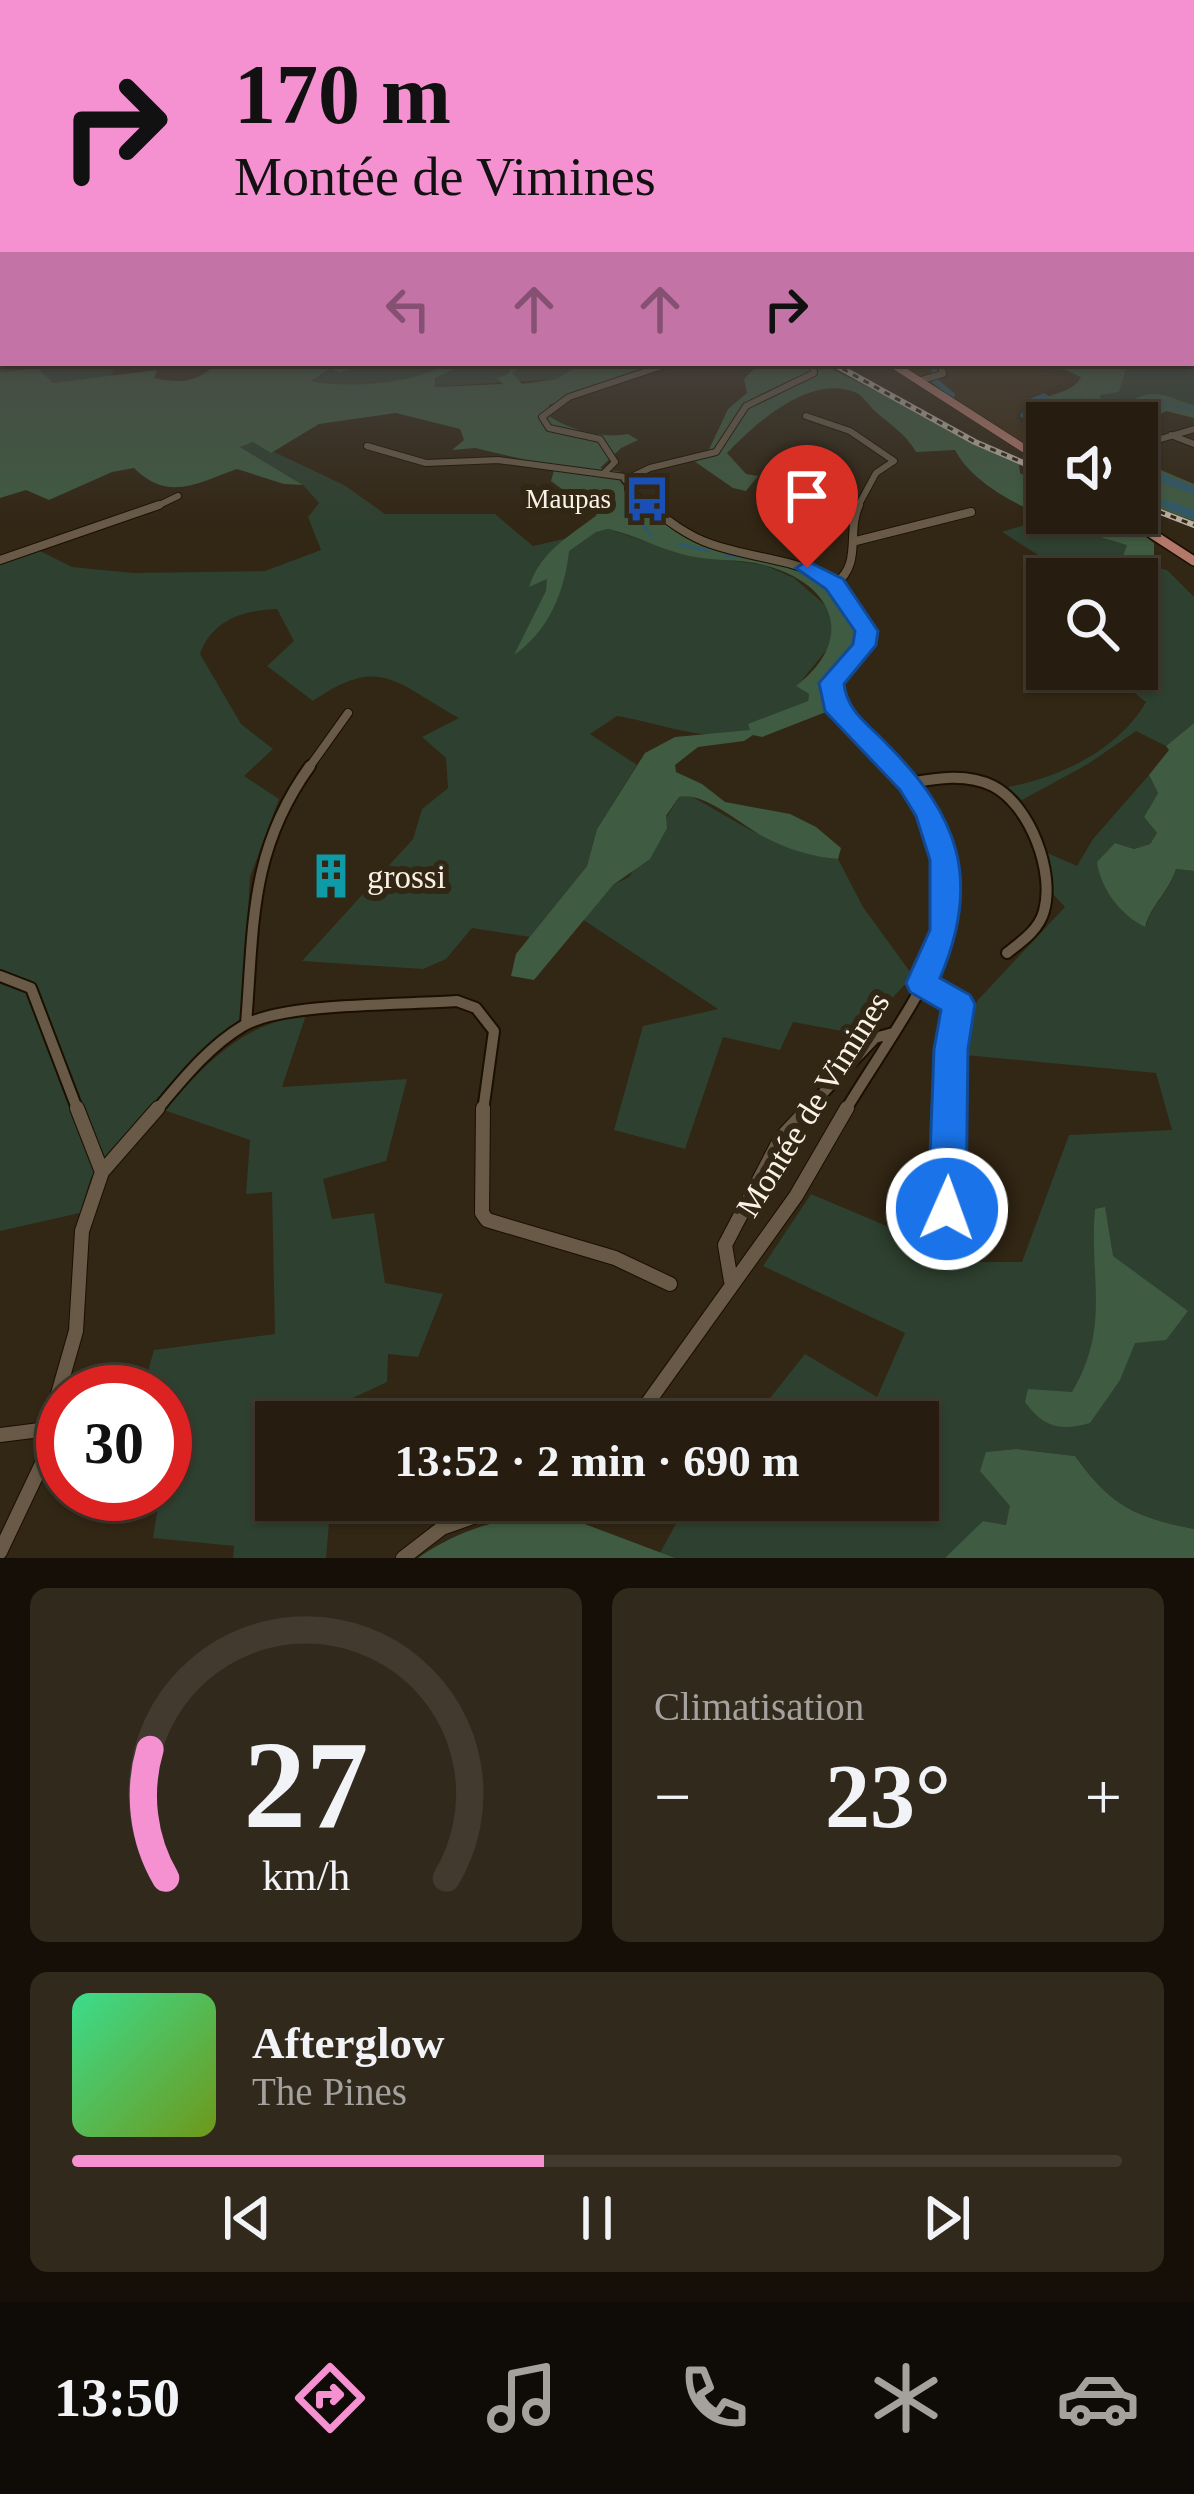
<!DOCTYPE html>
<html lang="fr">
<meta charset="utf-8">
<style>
:root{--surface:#261c0f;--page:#32291d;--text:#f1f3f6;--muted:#a4a19e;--line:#423a2f;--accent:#f590d1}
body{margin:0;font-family:Georgia,serif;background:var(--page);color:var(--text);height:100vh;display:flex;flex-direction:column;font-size:45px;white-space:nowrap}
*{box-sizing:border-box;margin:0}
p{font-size:39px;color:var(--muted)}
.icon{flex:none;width:66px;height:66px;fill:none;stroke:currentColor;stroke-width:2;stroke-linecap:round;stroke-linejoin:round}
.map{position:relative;height:1558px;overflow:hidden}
.details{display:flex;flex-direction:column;gap:30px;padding:30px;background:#150f08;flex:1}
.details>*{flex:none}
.banner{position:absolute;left:0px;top:0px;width:1194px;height:366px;box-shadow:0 3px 9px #0004,0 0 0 3px var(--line);background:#f590d1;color:#111;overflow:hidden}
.buttons{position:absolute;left:1026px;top:402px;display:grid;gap:24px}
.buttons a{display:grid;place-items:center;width:132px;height:132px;border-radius:0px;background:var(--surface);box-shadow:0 3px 9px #0004,0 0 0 3px var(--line);font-size:60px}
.speed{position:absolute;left:36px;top:1365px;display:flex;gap:24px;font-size:60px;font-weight:700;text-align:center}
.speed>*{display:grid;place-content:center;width:156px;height:156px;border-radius:50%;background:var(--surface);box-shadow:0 3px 9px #0004,0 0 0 3px var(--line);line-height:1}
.speed .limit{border:18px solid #d22;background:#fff;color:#111}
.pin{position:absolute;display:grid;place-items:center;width:102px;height:102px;color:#fff;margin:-123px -51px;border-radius:50% 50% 50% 0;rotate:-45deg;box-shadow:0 0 12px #0007}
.pin .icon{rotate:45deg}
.me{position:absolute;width:132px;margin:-66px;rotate:2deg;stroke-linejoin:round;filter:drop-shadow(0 0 9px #0008)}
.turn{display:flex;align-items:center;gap:42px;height:252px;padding:0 36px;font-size:54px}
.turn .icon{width:156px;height:156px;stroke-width:2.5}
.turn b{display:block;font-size:84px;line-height:102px}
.lanes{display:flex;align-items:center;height:114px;padding:0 36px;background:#0003;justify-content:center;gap:60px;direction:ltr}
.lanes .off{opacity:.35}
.big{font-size:90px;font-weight:700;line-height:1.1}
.details .widget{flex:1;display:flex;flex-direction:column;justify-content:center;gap:18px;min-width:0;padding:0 42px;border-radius:18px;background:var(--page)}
.details .dial{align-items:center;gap:0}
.dial svg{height:312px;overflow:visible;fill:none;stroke:var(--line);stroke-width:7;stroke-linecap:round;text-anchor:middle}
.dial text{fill:var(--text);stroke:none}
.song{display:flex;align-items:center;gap:36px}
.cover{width:144px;height:144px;border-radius:18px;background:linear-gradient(135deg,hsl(150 70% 55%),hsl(80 70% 35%))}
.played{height:12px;border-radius:6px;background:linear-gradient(90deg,var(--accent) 45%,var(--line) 45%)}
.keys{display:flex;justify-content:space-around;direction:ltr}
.heat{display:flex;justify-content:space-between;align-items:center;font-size:66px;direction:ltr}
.details .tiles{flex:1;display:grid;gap:30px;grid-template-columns:1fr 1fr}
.widget:last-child{grid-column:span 2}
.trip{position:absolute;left:255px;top:1401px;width:684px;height:120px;border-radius:0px;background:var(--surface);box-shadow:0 3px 9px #0004,0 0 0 3px var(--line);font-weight:700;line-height:120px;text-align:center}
.menu{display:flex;height:192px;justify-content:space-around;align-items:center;background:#0f0b06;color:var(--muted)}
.menu .icon{width:84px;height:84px}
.menu .active{color:var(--accent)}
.menu b{font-size:54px;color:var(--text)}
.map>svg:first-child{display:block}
.built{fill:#3c2b13}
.green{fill:#2e402f}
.forest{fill:#3f5b41}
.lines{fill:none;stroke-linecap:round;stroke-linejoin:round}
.stream{stroke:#2f5969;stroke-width:3}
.canal-far1{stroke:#2f5969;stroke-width:6}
.canal{stroke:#2f5969;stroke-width:8}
.river{fill:#2f5969;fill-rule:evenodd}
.minor-far3-casing{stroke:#1a0f01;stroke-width:8}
.minor-far2-casing{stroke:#1a0f01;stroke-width:10}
.minor-far1-casing{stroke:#1a0f01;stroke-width:14}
.minor-casing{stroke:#1a0f01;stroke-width:16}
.major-far1-casing{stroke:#1a0f01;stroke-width:9}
.major-casing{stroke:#1a0f01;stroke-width:12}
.minor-far3{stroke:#685a47;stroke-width:6}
.minor-far2{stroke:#685a47;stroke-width:8}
.minor-far1{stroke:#685a47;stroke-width:10}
.minor{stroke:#685a47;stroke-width:14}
.major-far1{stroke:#b3786a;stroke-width:8}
.major{stroke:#b3786a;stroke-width:9}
.rail-casing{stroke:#bcb2a5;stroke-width:6}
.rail{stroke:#322614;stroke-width:3;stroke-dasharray:6;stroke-linecap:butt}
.wall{fill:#44425e}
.shaded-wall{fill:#342f3a}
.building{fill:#57556d;stroke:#716e80;stroke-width:3}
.route{fill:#1a73e8;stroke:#114b97;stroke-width:3}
.labels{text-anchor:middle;stroke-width:12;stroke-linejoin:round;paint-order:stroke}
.far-poi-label{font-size:27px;fill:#fbf2e7;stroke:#322614;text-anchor:end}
.poi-label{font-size:33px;fill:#fbf2e7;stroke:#322614;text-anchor:start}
.street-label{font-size:33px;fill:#fbf2e7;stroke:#322614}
</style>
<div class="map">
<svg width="1194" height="1558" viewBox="0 0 1194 1558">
<rect width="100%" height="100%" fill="#322614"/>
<!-- built -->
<path class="built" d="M897 363H999L1065 377 1066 382 1029 398 1016 419 1034 430 1030 435 1047 443V455L1033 454Z"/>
<!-- green -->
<path class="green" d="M3 315V363H111L113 376 52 383 38 368 0 372Z
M1194 326V405C1176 401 1162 392 1143 396 1127 399 1119 408 1102 406L1099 395 1119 392 1128 363H1191Z
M297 363H581L557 379 389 390 335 412 284 374Z
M253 442 344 485 385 514H495L533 546 608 529 688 555 764 565 794 578 825 605 835 624 833 642 797 686 809 694 808 701C787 709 768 724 749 730 710 745 657 722 617 716L590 734 637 765 597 829 587 866 530 937 472 928 446 959 423 969 302 961 413 839 422 809 448 788 446 758 422 737 459 718C395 683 381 654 313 701L267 666 294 641 277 609C244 610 212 620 200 654L241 724 273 749 244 776 279 799 250 877 242 1018 201 1052 91 1177 80 1213 0 1231V564L38 550 72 567 133 573 265 571 321 550 308 517 319 503 303 485 240 447Z
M1047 518 1128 545 1115 579H1076L1002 532Z
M1154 567 1167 570 1194 597V723L1166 746 1136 731 1088 764 1022 800 1008 787C1061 777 1119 749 1146 702L1104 669H1137V580Z
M1149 775 1158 793 1144 817 1157 833 1150 844 1134 849 1115 843 1146 926C1152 903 1170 892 1176 869L1194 871V1529C1134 1517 1111 1506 1075 1456L1016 1449 986 1452 1011 1506 1006 1525 983 1521 947 1558H675L660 1553 689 1500H918V1422H751L805 1354 877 1397 905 1333 763 1266 811 1194 972 1262H1022L1069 1135 1172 1130 1156 1073 965 1055 977 1001 1065 907 1051 892 1043 851 1077 866 1093 839Z
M689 795C737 821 781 854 838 859L863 907 913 976 858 1034 793 1022 780 1050 723 1037 685 1149 614 1130 643 1026 718 1009 582 919 613 885 629 877 679 797Z
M306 1015 282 1087 407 1079 386 1161 323 1179 332 1219 374 1213 385 1283 443 1294 418 1357 388 1354 387 1382 340 1404 338 1422H276V1500H331L326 1558H233L234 1546 153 1538 160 1494H165V1392H142L154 1350 275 1334 272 1192 246 1194 250 1140 164 1110C207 1063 241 1024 306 1015Z"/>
<!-- forest -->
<path class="forest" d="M202 363H351L353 368 339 373 331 368 310 381C341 387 378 385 410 378 430 373 447 363 467 363L435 378V387L503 384 497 378 508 374 514 363H524L512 373 522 384 557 379 581 363H662L549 405V416C569 430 604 439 628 434L638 440 621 448 600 468 621 472 618 478C674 565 804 536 852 603 858 612 860 628 864 638 844 660 819 678 831 710L762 737 753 735 744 741 698 747 675 765 676 772 702 784 725 802 790 814 816 827 841 848 838 859C812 857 787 849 764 837 741 825 704 791 679 797L666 816 667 828 650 859 613 885 534 980 511 976 516 954 587 866 597 829 645 753 675 737 750 730 748 724 808 701 809 694 796 686C858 638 833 583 764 565 740 559 713 561 689 556 661 550 636 535 608 529L596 532 569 551C565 591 548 632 514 655L546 591 547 579 529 587C540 552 568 537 597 515L551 481 555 467 475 448 452 450 464 440 460 429 396 413 319 424 271 453 253 442 240 447 303 485 284 484 237 469C199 482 169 503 134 468L112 472 49 500 26 490 0 498V372L38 368 53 383 157 370 154 378C174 383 195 383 210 369Z
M760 363H829L837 367 830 368 1019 463 1020 473 1047 489V513H1115L1154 543V567L1137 580 1115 579 1127 545C1076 530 982 501 955 450L916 452C906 434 892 426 877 413 870 407 864 397 857 393 811 372 755 424 727 453L746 474 758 476 746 491 733 488 694 461 705 458 728 409 747 393 744 379Z
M1018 363H1128L1119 392 1100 395 1102 406C1122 409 1134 395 1153 394 1169 394 1180 402 1194 405V418L1166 411 1147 422 1047 423V443L1030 435 1028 431 1039 429 1028 420 1027 411C1041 391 1071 397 1081 377L1061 368Z
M1137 460 1194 484V521L1137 500Z
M1194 723V871L1176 869C1169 892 1152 903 1145 927 1121 915 1101 890 1097 862L1115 843 1134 849 1150 844 1157 833 1144 817 1158 793 1149 775 1169 750 1166 746Z
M1105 1207 1113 1256 1188 1311 1166 1340 1135 1343 1120 1380 1090 1423C1060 1431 1044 1428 1025 1402L1028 1389 1072 1392C1111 1326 1089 1279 1095 1209Z
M1016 1449 1075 1456C1111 1506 1134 1517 1194 1529V1558H945L983 1521 1006 1525 1010 1506 980 1471 986 1452Z
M531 1515 582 1523 675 1558H418C453 1533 489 1522 531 1515Z"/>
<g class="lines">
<!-- stream -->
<path class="stream" d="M1033 401 1046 410 1105 423
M1110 423 1119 416 1146 418 1157 402 1194 410
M623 512 637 518 652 536
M678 544 709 551
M725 555 745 557
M800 570 825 585 833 598"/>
<!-- canal-far1 -->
<path class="canal-far1" d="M934 363 935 376
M935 381 952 395
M1137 493 1177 508"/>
<!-- canal -->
<path class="canal" d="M1169 505 1194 515"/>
<!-- river -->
<path class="river" d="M1044 393 1049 396 1038 403 1032 415 1047 427V436L1020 416 1029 399Z
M1137 464 1194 487V495L1137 472Z"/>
<!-- minor-far3 casing -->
<g class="minor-far3-casing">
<path id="minor-far3" d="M918 381 943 374 940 363
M806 416 850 431 894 461 876 473 857 508
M1171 435 1194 444
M367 446 426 463 498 460 625 477
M1137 446 1194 429
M603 474 615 462 600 439 549 428 542 417 569 397 671 363
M625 480 650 468 716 452 746 406 814 373 813 363
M630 482 628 489 652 508
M153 508 178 496"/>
</g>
<!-- minor-far2 casing -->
<g class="minor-far2-casing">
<path id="minor-far2" d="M648 505C667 520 687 536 711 544 777 567 846 555 866 638L838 676 834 705 896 769
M856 541 971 512
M0 560 159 505
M835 584C863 564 846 531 859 505
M308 769 348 713"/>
</g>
<!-- minor-far1 casing -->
<g class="minor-far1-casing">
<path id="minor-far1" d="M910 783C937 778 967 773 993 786 1030 805 1055 872 1044 911 1039 930 1021 942 1007 953
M0 976 31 988 78 1111
M922 983 958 1004 949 1111
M246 1024C254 924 249 851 310 766
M156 1111C182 1080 208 1047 243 1026 283 1002 407 1005 457 1001L476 1008 494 1031 483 1111
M806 1111 875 1038 893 1033
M845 1111C873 1064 921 997 940 948 963 888 936 810 893 766"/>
</g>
<!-- minor casing -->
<g class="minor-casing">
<path id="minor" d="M77 1108 102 1172
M483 1108 482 1213 487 1220 615 1258 670 1284
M947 1209 950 1108
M731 1281 725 1245 781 1138 809 1108
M634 1422 796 1196 847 1108
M0 1435 48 1429
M0 1552 47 1453 48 1429 76 1331 82 1231 102 1172 158 1108
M403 1558 442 1528 521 1500"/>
</g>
<!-- major-far1 casing -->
<g class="major-far1-casing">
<path id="major-far1" d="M891 363 1047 463"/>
</g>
<!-- major casing -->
<g class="major-casing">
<path id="major" d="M1120 513 1194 561"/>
</g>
<!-- minor-far3 -->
<use href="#minor-far3" class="minor-far3"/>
<!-- minor-far2 -->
<use href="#minor-far2" class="minor-far2"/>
<!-- minor-far1 -->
<use href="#minor-far1" class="minor-far1"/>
<!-- minor -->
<use href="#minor" class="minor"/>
<!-- major-far1 -->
<use href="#major-far1" class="major-far1"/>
<!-- major -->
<use href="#major" class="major"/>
<!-- rail casing -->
<g class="rail-casing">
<path id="rail" d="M832 363 975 442 1047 473
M1137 503 1194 525"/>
</g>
<!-- rail -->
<use href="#rail" class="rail"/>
</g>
<!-- wall -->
<path class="wall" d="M341 865 343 873 336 883 319 878 317 870Z"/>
<!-- shaded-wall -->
<path class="shaded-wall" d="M341 865 343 873 336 883 334 875Z"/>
<!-- building -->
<path class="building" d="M322 864 341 865 334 875 317 870Z"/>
<!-- sky -->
<linearGradient id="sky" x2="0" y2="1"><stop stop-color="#1c150b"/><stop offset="0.58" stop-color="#494745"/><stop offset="1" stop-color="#494745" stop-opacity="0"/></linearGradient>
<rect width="1194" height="527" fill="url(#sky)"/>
<!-- route -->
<path class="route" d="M807 561 843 579 878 631 876 645 844 684C847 711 868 724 886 743 959 816 982 880 940 978L970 995 975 1004 968 1049 966 1209 961 1222 947 1227 934 1222 928 1209 934 1049 941 1010 910 992 906 983 930 930V860L916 816 900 790 825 711 819 683 853 644 855 631 826 589 796 568Z"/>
<!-- icons -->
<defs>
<g id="bus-bare" transform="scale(3.6)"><path d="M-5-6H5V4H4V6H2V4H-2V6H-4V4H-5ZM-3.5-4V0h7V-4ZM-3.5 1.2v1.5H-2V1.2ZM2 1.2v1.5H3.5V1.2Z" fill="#1a4fb4" stroke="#322614" stroke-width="2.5" paint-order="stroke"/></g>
<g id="building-bare" transform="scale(3.6)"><path d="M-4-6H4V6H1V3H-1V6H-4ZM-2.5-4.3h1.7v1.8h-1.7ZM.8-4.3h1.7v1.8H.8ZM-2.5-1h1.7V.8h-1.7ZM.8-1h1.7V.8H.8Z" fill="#0f9aa8" stroke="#322614" stroke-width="2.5" paint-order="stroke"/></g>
</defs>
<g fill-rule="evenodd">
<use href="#bus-bare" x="647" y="499"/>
<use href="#building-bare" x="331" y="876"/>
</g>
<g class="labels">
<!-- far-poi labels -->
<g class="far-poi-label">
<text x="611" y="508">Maupas</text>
</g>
<!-- poi labels -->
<g class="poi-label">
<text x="367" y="888">grossi</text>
</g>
<!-- street labels -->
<g class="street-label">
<text transform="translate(812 1104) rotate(-58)" y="12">Montée de Vimines</text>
</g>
</g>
</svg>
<div class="buttons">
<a><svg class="icon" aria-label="sound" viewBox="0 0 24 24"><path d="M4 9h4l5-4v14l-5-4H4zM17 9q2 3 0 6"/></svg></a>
<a><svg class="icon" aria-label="search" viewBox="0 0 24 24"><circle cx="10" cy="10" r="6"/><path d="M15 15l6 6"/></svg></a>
</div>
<div class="speed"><div class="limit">30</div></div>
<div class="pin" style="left:807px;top:568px;background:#d93025"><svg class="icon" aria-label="arrive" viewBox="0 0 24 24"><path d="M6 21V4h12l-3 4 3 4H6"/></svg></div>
<svg class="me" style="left:947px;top:1209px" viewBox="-20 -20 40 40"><circle r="17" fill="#1a73e8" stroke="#fff" stroke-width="3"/><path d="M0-11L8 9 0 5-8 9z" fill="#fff"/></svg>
<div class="trip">13:52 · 2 min · 690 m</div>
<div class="banner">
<div class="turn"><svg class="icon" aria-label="right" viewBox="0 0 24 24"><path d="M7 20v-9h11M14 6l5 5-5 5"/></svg><div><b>170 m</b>Montée de Vimines</div></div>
<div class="lanes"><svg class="icon off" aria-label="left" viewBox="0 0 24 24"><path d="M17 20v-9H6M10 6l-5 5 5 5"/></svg><svg class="icon off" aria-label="ahead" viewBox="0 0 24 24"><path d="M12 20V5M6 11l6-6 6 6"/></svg><svg class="icon off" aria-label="ahead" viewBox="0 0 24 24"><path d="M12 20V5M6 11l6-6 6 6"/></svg><svg class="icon" aria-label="right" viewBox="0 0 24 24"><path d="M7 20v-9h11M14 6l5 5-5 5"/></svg></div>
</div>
</div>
<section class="details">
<div class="tiles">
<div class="widget dial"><svg viewBox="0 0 100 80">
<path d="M14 69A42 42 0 1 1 86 69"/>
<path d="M14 69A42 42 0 0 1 10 36" stroke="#f590d1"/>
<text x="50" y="56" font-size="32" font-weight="700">27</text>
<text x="50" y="72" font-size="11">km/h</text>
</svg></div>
<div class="widget"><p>Climatisation</p>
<div class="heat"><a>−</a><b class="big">23°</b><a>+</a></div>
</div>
<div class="widget">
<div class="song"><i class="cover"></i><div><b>Afterglow</b><p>The Pines</p></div></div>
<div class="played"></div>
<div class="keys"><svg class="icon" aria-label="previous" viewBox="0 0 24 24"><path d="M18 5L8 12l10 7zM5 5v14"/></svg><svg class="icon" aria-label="pause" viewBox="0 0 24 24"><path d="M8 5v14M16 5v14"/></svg><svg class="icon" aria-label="next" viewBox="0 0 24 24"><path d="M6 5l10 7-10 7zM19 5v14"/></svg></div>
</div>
</div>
</section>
<nav class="menu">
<b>13:50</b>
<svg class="icon active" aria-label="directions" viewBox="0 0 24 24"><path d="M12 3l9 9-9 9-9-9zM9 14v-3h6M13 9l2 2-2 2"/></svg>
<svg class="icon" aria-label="music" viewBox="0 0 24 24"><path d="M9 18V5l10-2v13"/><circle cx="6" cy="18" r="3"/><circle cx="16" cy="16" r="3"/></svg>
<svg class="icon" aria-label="phone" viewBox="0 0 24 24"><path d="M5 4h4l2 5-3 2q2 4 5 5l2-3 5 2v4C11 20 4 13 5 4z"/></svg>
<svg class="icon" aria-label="climate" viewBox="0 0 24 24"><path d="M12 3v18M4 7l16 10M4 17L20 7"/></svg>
<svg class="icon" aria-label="car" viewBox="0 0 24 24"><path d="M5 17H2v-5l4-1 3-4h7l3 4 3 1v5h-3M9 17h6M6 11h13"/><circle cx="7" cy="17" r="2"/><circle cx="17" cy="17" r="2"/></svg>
</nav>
